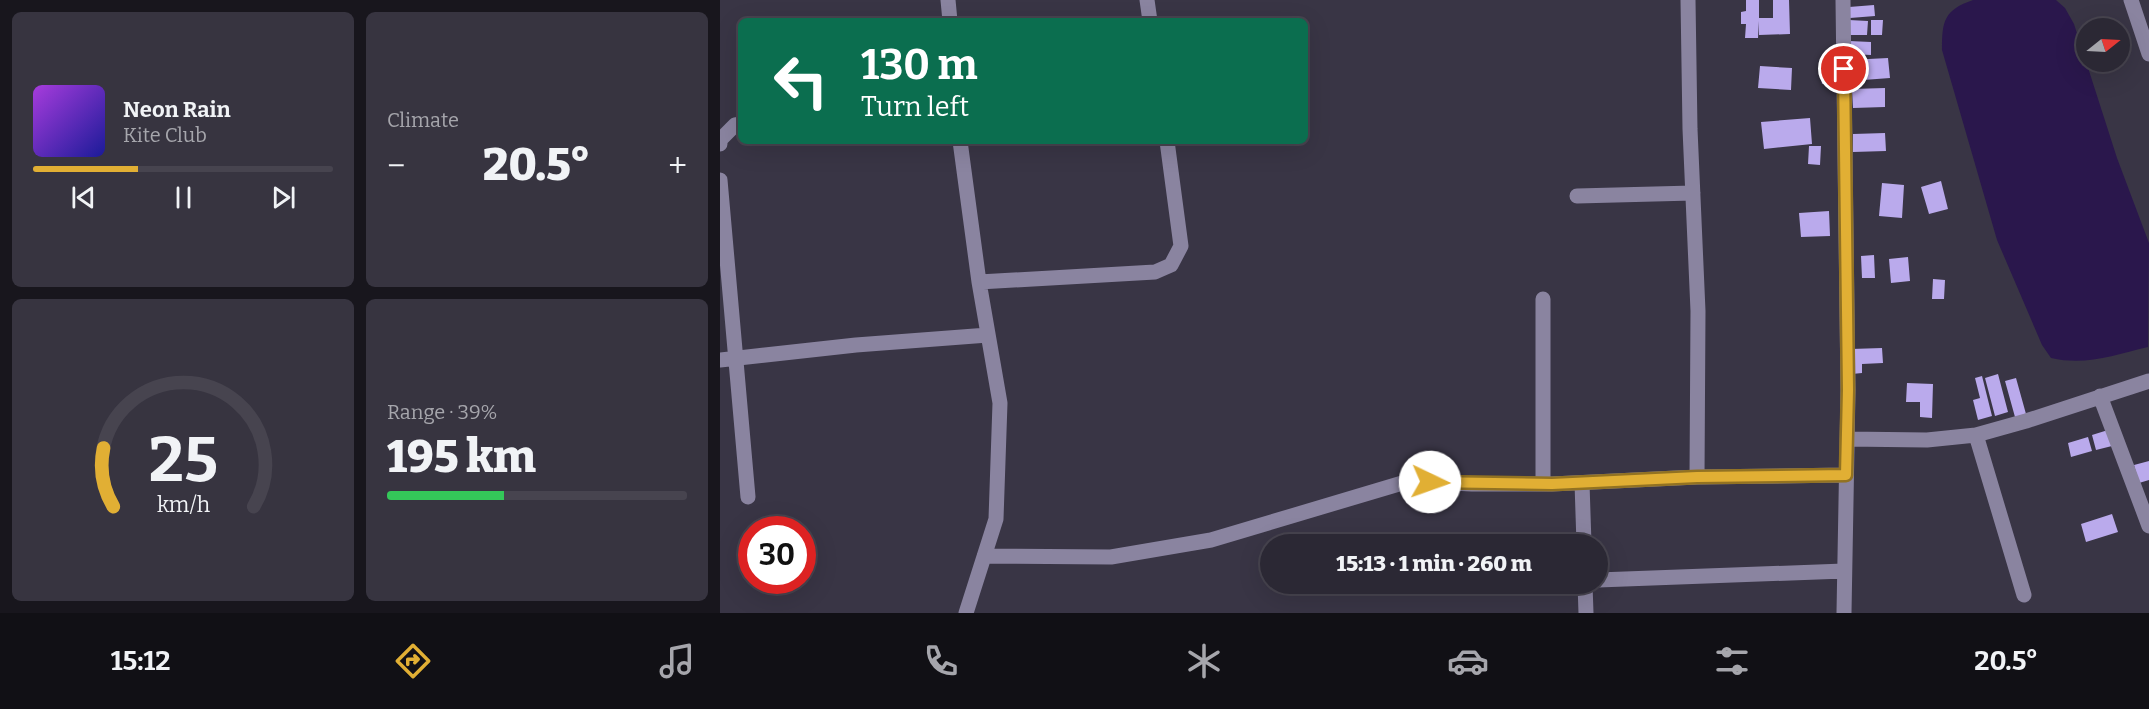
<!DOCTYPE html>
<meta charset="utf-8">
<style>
:root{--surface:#2b2834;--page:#373440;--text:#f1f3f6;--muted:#a6a6ac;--line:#47444f;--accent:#e1af34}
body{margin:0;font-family:Bitter,serif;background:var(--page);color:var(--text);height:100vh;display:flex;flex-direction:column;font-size:22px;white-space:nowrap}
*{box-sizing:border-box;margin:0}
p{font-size:20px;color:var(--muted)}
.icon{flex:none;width:33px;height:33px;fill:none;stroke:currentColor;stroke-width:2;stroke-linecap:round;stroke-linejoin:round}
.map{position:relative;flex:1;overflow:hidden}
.side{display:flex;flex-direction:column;gap:12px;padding:12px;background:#18161d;width:720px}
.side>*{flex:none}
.banner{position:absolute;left:18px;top:18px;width:570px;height:126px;border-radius:9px;box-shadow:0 6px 24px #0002,0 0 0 2px var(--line);background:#0b6e4f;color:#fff;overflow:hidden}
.needle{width:39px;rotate:72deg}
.tools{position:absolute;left:1356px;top:18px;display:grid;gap:12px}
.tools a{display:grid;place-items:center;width:54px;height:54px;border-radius:50%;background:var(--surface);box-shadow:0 6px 24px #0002,0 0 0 2px var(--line);font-size:30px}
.speed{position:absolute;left:18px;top:516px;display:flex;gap:12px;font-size:30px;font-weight:700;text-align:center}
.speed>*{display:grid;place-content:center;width:78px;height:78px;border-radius:50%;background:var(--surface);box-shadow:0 6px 24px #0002,0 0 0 2px var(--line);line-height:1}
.speed .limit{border:9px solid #d22;background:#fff;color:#111}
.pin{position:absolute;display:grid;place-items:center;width:51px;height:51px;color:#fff;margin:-26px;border:3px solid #fff;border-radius:50%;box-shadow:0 2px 6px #0007}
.me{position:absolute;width:66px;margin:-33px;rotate:93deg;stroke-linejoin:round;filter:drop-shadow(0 0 4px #0008)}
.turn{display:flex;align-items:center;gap:21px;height:126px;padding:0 24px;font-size:27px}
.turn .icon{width:78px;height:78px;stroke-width:2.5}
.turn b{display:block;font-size:42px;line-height:51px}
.big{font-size:45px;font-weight:800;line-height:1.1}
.side .card{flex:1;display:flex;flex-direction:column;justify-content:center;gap:9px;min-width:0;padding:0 21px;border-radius:9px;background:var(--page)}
.side .dial{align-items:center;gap:0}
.dial svg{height:156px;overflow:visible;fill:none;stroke:var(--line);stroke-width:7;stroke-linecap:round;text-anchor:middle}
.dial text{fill:var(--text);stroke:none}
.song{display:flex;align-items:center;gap:18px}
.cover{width:72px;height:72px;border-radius:9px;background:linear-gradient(135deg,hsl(280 70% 55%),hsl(240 70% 35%))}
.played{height:6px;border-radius:3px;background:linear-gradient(90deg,var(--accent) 35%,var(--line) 35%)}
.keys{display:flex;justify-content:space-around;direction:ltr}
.heat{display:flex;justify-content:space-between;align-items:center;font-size:33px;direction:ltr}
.charge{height:9px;border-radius:4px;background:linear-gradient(90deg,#34c759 39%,var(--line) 0)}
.side .tiles{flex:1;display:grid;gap:12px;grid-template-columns:repeat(2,1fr)}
.trip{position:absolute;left:540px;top:534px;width:348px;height:60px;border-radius:30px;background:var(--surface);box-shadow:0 6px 24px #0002,0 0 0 2px var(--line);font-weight:800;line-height:60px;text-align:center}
.dock{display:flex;height:96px;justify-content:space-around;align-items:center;background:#111015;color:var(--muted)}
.dock .icon{width:42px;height:42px}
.dock .current{color:var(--accent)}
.dock b{font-size:27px;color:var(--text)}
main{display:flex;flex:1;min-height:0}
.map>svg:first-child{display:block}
.water{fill:#2a174c}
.building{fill:#baaaec}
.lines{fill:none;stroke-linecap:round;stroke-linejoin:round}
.minor{stroke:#8a84a0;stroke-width:15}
.route-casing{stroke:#927222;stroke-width:15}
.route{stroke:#e1af34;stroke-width:10}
</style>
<main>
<section class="side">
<div class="tiles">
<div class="card">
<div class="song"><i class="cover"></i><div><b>Neon Rain</b><p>Kite Club</p></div></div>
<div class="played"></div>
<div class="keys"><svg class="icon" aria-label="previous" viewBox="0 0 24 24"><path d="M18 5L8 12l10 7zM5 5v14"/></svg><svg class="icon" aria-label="pause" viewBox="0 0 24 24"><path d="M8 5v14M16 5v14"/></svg><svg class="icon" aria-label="next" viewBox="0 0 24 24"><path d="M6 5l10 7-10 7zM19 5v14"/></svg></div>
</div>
<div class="card"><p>Climate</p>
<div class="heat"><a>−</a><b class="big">20.5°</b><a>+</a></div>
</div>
<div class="card dial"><svg viewBox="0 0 100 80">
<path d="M14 69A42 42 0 1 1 86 69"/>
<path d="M14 69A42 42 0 0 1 9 39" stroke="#e1af34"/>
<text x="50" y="56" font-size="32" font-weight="700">25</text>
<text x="50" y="72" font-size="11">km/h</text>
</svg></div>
<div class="card"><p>Range · 39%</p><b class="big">195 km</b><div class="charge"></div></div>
</div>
</section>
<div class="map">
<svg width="1429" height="613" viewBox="0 0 1429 613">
<rect width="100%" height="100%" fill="#393545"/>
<!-- water -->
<path class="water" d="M1253 0H1336L1345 8 1354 24 1397 158 1429 243 1428 347C1394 355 1366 366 1331 358L1322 345 1277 240 1222 50C1222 21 1224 10 1253 0Z"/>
<!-- building -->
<path class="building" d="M1026 0H1039V18H1053V0H1069L1070 34 1039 35V21L1038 38H1025L1026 24H1021V12L1026 11Z
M1154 5 1155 16 1130 18 1129 7Z
M1129 20 1148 21 1147 35H1128Z
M1151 20H1163L1162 35H1151Z
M1129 41 1151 42V55L1128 54Z
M1168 58 1170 78 1130 81 1129 60Z
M1040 66 1072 68 1071 90 1038 88Z
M1111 69 1113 82 1102 84 1100 70Z
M1165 88V107L1133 108 1132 89Z
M1090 118 1092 144 1044 149 1041 122Z
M1165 133 1166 151 1133 152V134Z
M1089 146H1101L1100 165 1088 164Z
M1221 181 1228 209 1209 214 1201 187Z
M1162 183 1184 185 1182 218 1159 216Z
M1109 211 1110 236 1081 237 1079 213Z
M1154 255 1155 278H1142L1141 256Z
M1188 257 1190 281 1171 283 1169 259Z
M1213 279 1225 280 1224 299H1212Z
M1162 348 1163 363 1142 364V373L1132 374 1131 349Z
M1278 374 1288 412 1275 416 1265 378Z
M1262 376 1272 416 1258 420 1253 400 1260 398 1255 378Z
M1296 378 1306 414 1295 417 1285 381Z
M1187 383 1213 384 1212 418 1200 417V402H1186Z
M1388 430 1392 446 1376 450 1372 435Z
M1368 437 1372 451 1351 457 1348 443Z
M1429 461V480L1419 483 1414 465Z
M1392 514 1398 532 1366 542 1361 524Z"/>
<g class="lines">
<!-- minor -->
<path class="minor" d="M228 0 230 21
M427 0 430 21
M968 0 970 129 978 311 977 477
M1123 0 1128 390 1124 613
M1411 0 1429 54
M240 141 259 282 280 403 276 519 246 613
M0 144V140L15 125 21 124
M0 180 28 497
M857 196 973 193
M259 282 435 272 451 265 461 246 447 141
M823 299V484
M0 360 136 345 268 335
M1380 396 1429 526
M1256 435 1304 595
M1127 439 1207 440 1256 435 1306 421 1429 381
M862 483 864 544
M264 556 391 557 491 540 689 481 752 484H832L977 477 1126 475
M878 580 1124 571
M865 584 866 613"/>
</g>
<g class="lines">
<!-- route casing -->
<g class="route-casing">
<path id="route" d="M710 482 832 484 977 477 1126 475 1128 390 1124 69"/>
</g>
<!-- route -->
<use href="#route" class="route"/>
</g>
</svg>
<div class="tools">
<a><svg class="needle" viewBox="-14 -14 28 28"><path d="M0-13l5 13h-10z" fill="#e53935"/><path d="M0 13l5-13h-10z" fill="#a6a6ac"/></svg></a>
</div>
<div class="speed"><div class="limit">30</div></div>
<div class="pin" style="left:1124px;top:69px;background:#d93025"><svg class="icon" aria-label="arrive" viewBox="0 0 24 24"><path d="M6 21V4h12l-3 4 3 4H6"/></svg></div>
<svg class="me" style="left:710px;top:482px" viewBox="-20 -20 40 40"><circle r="19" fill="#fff"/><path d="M0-13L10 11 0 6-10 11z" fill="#e1af34"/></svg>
<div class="trip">15:13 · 1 min · 260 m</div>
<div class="banner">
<div class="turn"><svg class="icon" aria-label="left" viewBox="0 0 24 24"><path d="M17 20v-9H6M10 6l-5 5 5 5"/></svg><div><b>130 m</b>Turn left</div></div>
</div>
</div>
</main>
<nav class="dock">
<b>15:12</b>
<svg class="icon current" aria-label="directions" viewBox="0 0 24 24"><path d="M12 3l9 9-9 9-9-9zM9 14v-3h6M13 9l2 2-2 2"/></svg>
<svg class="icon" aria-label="music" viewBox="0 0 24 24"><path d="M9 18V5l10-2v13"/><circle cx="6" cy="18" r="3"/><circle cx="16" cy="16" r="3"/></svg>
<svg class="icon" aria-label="phone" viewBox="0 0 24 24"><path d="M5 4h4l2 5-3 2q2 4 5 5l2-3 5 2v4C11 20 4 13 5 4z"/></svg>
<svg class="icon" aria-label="climate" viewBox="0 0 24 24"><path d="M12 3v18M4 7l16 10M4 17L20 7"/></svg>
<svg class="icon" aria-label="car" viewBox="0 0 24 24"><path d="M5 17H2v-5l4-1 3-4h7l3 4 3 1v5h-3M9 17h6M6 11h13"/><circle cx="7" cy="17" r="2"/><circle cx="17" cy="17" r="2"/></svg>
<svg class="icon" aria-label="filters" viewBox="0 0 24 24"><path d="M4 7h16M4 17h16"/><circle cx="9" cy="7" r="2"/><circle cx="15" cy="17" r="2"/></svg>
<b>20.5°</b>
</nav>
